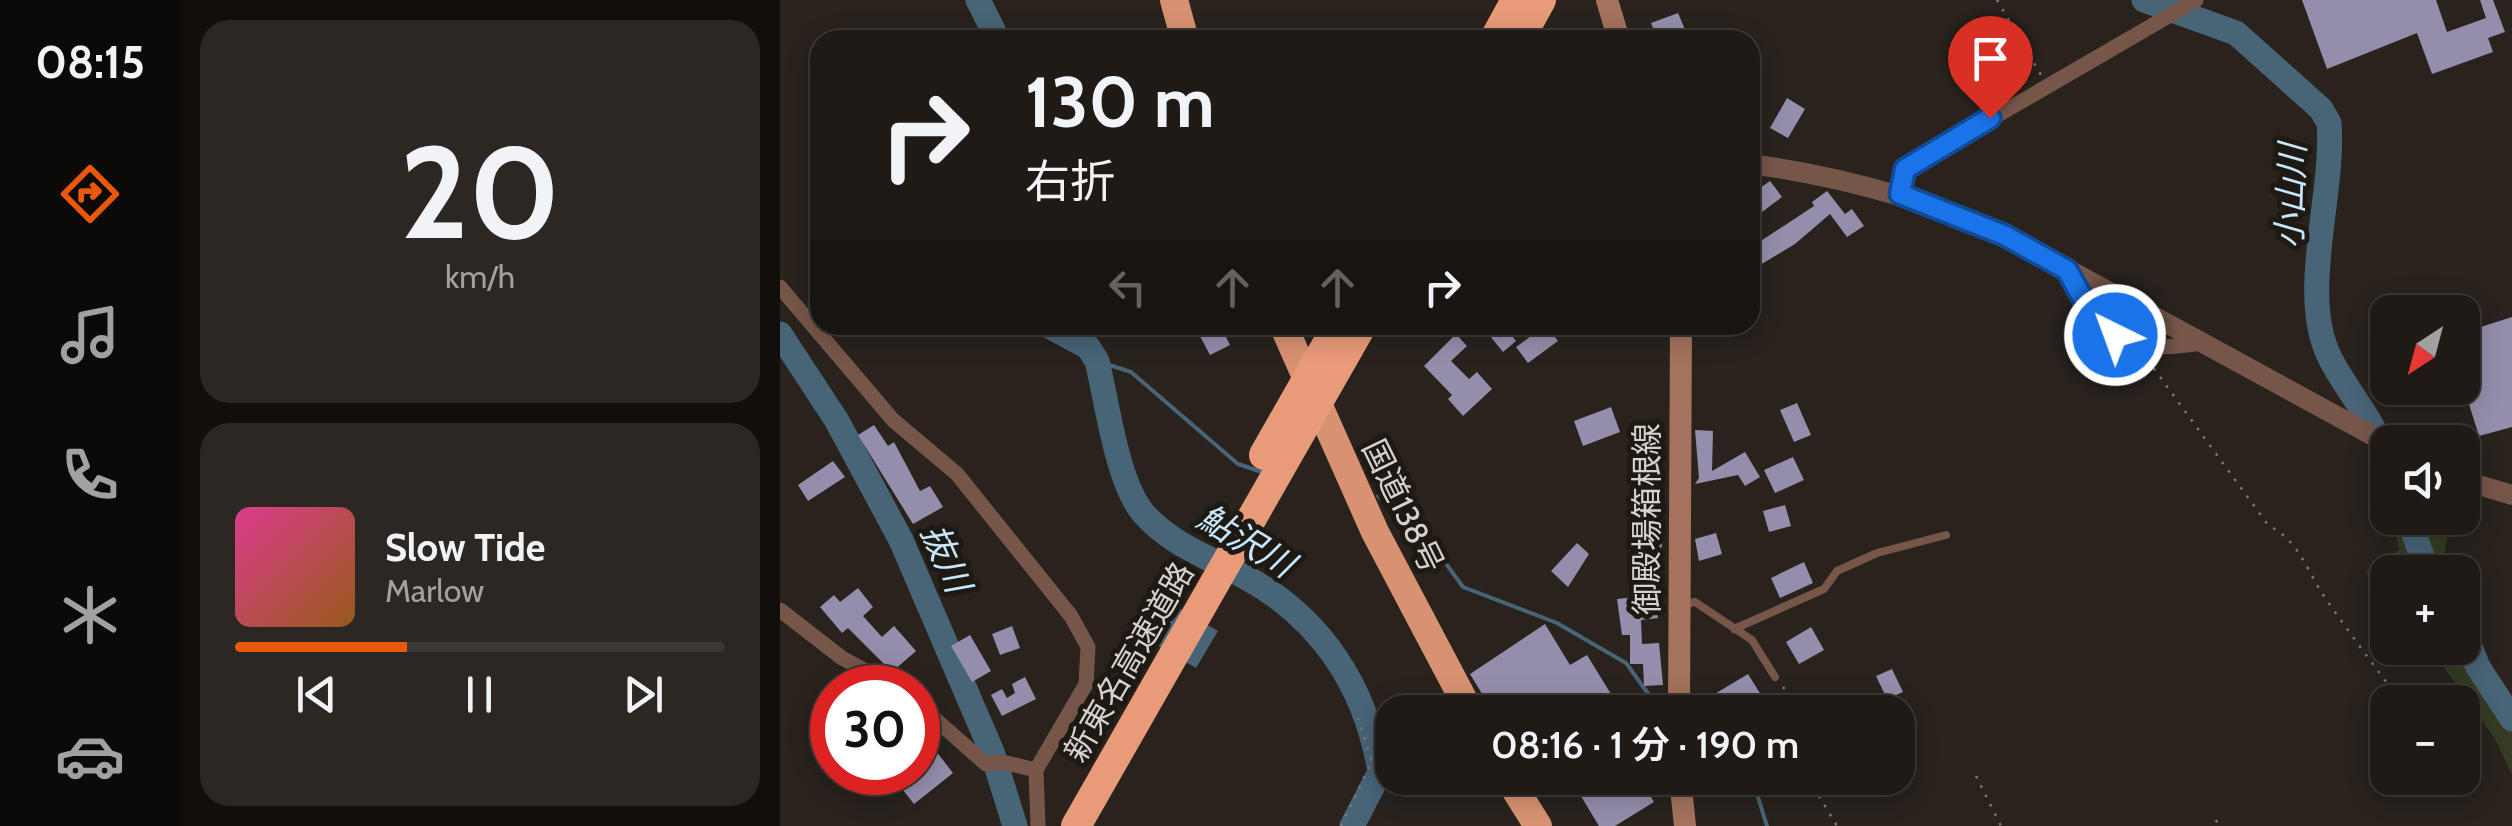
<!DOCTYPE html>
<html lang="ja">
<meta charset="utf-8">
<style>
:root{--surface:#1f1a16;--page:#2c2723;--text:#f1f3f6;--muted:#a1a1a1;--line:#3c3835;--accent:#ea580c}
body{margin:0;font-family:Cabin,"Noto Sans JP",sans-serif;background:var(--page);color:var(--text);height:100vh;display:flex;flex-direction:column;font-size:38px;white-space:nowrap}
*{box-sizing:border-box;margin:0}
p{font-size:32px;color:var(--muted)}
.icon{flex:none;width:55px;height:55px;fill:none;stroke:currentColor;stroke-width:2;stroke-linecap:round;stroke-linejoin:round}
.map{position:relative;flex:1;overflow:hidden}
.sheet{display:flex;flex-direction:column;gap:20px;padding:20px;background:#110e0c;width:600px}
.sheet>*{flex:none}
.top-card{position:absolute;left:30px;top:30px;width:950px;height:305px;border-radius:30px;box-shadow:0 5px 25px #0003,0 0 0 2px var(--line);background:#1f1a16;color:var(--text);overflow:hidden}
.needle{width:65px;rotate:216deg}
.tools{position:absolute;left:1590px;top:295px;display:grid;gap:20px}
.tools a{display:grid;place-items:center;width:110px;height:110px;border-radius:20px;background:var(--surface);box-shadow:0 5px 25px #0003,0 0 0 2px var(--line);font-size:50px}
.speed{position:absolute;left:30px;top:665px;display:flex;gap:20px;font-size:50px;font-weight:700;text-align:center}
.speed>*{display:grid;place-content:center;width:130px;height:130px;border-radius:50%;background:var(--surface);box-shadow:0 5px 25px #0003,0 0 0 2px var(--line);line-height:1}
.speed .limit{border:15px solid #d22;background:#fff;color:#111}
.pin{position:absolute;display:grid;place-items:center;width:85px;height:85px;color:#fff;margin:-102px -42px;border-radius:50% 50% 50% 0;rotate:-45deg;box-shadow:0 0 10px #0007}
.pin .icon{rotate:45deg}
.me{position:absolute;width:110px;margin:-55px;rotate:318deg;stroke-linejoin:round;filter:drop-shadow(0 0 8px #0008)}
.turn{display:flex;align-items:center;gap:35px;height:210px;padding:0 50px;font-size:45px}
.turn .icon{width:130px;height:130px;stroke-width:2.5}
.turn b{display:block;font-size:70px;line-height:85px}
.lanes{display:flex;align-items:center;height:95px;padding:0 50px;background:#0003;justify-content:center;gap:50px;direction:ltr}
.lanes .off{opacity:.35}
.sheet .widget{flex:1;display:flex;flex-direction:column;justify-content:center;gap:15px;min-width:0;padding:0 35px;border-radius:30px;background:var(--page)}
.sheet .dial{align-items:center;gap:0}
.dial b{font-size:130px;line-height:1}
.song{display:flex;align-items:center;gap:30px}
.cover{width:120px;height:120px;border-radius:15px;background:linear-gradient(135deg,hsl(330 70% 55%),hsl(30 70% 35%))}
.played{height:10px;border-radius:5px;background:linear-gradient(90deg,var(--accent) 35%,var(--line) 35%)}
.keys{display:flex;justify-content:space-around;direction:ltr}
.trip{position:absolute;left:595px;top:695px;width:540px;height:100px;border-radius:30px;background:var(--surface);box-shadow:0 5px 25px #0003,0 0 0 2px var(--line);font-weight:600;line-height:100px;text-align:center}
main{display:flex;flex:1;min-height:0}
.tabs{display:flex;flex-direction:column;width:180px;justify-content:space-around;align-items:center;background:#0c0a09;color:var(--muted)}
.tabs .icon{width:70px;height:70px}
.tabs .active{color:var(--accent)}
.tabs b{font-size:45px;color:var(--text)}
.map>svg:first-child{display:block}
.green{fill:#353c23}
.water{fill:#486477}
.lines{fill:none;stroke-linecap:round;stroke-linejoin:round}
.stream{stroke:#486477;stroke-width:4}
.river{stroke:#486477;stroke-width:25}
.building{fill:#948eac}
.path{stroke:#7f7975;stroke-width:2.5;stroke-dasharray:2.5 8;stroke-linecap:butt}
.service{stroke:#765649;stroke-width:8}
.minor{stroke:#765649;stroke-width:15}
.tertiary{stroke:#765649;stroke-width:20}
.secondary{stroke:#a4725d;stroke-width:22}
.trunk{stroke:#d89272;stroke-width:28}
.motorway{stroke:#e99b79;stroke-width:30}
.motorway-bridge{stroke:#e99b79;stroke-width:30}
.route-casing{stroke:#114b97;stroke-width:25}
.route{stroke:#1a73e8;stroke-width:18}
.labels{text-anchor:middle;stroke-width:10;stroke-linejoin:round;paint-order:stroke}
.street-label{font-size:32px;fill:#d7d2cf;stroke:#1f1913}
.water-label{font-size:35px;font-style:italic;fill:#c6e7fc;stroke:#1f1913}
</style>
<main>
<nav class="tabs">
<b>08:15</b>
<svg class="icon active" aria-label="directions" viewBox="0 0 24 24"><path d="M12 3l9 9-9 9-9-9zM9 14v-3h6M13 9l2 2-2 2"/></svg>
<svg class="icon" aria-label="music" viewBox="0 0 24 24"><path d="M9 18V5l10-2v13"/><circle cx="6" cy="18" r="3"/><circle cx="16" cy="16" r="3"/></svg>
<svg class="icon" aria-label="phone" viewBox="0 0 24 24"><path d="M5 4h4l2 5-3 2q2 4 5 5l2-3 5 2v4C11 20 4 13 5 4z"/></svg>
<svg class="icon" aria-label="climate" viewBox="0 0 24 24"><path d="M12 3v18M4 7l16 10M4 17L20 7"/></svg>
<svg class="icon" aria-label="car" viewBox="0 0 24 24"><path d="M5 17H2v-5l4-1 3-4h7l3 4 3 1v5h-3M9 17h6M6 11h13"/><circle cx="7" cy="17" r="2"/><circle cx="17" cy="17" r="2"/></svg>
</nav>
<section class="sheet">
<div class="widget dial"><b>20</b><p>km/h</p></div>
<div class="widget">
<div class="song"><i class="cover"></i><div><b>Slow Tide</b><p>Marlow</p></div></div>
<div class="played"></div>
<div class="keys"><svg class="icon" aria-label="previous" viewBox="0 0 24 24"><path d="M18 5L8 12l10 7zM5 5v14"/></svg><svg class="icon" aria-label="pause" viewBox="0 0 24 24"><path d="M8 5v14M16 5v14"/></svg><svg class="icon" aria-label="next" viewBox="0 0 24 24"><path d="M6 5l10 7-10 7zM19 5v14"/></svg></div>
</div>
</section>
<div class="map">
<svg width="1732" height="826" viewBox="0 0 1732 826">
<rect width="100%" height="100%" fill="#29221d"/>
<!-- green -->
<path class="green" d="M1613 518H1670L1662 572H1608V648H1682L1683 613 1732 708V775L1715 739 1653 652H1600L1587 571 1619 550Z"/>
<!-- water -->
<path class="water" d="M380 597 438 631 416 668 370 641 372 636 363 629Z"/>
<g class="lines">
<!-- stream -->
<path class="stream" d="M317 361 351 372 458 464 485 473
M598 496 656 550 683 587 777 623 846 663 872 699 890 710
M972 778 987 826"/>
<!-- river -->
<path class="river" d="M198 0 218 40
M1364 0 1456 33 1541 109 1549 123C1555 194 1517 296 1551 360 1563 383 1579 403 1592 426
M267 325 308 347 317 361C327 401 337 484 364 514 391 545 433 559 467 578 542 619 586 688 600 772L572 826
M0 334 57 421 121 540 212 752 235 826
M1628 518 1648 572
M1682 627 1698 667 1732 719"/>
</g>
<!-- building -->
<path class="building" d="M1522 0H1656L1667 32 1706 18 1700 0H1713L1725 32 1708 38 1713 52 1652 74 1637 33 1547 69Z
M898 13 907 34 878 40 871 23Z
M1007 98 1025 109 1008 138 990 128Z
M990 181 1002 197 970 221V195Z
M1047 191 1065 214 1072 209 1084 226 1067 237 1050 214 1015 244 970 271V248L1034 206 1032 202Z
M1732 317V427L1699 436 1682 382V333Z
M414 325H440L450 345 430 355Z
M713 325H723L736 341 723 352 706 331Z
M766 325 778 341 748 363 736 347Z
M676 334 687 346 671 361 689 379 697 372 712 389 683 416 668 399 672 395 644 366Z
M1017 403 1031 435 1014 442 1000 410Z
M831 407 840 432 803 446 794 421Z
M94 425 108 446 114 442 140 491 150 486 163 507 133 524 78 435Z
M915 430 933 431 932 471 965 452 980 477 965 486 958 475 915 484 919 478Z
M1013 457 1024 480 995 493 984 470Z
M53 461 65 477 28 501 18 485Z
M1005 505 1011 526 989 532 983 511Z
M858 518 885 527 881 550 852 538Z
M936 533 942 554 919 561 915 539Z
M797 543 809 554 788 587 771 571Z
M1024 562 1033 583 1000 598 991 578Z
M78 588 93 607 83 616 102 637 114 626 136 651 112 672 68 628 62 633 40 607 54 595 60 602Z
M855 597 858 604 876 602 878 618 861 620 862 644 879 643 883 685 864 686 863 664H850V635H842L837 599Z
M765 624 790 665 807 655 842 712H713L690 674Z
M232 626 240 648 220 655 212 634Z
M1031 627 1044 650 1019 664 1006 642Z
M190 635 211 671 192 682 171 646Z
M1112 669 1123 692 1107 699 1096 676Z
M968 674 986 703 970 712H923L918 704Z
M245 677 256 699 222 716 211 695 222 689 227 698 235 693 232 684Z
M138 728 173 773 134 804 123 790 131 783 123 772H138Z
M790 778H859L874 802 835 826H819Z"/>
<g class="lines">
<!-- path -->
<path class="path" d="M1217 0 1261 75
M1374 359 1372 366 1488 525C1521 542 1526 571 1546 599 1570 634 1596 668 1621 702
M1003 687 1011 697 1014 712
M1196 776 1221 826
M1028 778 1057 826
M1436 820 1439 826
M561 826 592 761 578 718"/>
<!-- service -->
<path class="service" d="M902 605 915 602 972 640 995 677
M954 629 1044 589 1057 571 1097 553 1166 535"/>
<!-- minor -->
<path class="minor" d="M1120 194 1125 169 1416 0
M1287 269C1323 335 1343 356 1420 343
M0 287 113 420 177 474 291 616 308 647 306 684 256 770 258 826
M0 610 62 658 117 688
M138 704 206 764 222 762 256 770"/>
<!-- tertiary -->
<path class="tertiary" d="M970 164C1060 176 1141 198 1225 235L1608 444
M1682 480 1732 495"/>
<!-- secondary -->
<path class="secondary" d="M827 0 839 40
M899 712 901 325
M900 778 905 826"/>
<!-- trunk -->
<path class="trunk" d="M394 0 405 40
M503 325 595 532 690 712
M728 778 758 826"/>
<!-- motorway -->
<path class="motorway" d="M714 40 736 0
M739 40 761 0"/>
<!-- motorway-bridge -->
<path class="motorway-bridge" d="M484 455 558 325
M296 826 582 325"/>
</g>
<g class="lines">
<!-- route casing -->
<g class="route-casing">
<path id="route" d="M1210 118 1125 169 1120 194 1224 235 1287 270 1313 317 1335 335"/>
</g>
<!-- route -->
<use href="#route" class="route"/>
</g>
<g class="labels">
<!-- street labels -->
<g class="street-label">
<text transform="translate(623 506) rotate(64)" y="11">国道138号</text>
<text transform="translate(867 519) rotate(-90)" y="11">御殿場箱根線</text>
<text transform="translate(349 662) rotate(-60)" y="11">新東名高速道路</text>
</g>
<!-- water labels -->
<g class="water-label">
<text transform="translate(1511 196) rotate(-88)" y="12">小山川</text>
<text transform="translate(466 541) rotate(31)" y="12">鮎沢川</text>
<text transform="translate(166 558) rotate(66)" y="12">抜川</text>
</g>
</g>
</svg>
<div class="tools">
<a><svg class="needle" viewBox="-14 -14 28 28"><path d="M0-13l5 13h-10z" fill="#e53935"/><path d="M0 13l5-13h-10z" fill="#a1a1a1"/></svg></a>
<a><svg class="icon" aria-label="sound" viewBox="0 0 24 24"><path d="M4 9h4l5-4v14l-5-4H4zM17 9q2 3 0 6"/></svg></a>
<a>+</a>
<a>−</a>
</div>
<div class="speed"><div class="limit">30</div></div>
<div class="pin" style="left:1210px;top:118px;background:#d93025"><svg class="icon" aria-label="arrive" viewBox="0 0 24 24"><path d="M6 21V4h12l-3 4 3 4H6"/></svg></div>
<svg class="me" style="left:1335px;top:335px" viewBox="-20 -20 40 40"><circle r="17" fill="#1a73e8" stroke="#fff" stroke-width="3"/><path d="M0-11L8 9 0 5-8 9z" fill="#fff"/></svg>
<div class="trip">08:16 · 1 分 · 190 m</div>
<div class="top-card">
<div class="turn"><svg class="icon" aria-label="right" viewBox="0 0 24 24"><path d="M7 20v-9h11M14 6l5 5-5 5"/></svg><div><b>130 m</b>右折</div></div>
<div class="lanes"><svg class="icon off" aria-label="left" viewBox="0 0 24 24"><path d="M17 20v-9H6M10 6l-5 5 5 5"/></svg><svg class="icon off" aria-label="ahead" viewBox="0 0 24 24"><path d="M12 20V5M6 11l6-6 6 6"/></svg><svg class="icon off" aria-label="ahead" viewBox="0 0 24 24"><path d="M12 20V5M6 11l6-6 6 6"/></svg><svg class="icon" aria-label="right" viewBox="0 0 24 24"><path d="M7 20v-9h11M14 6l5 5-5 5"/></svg></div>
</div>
</div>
</main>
